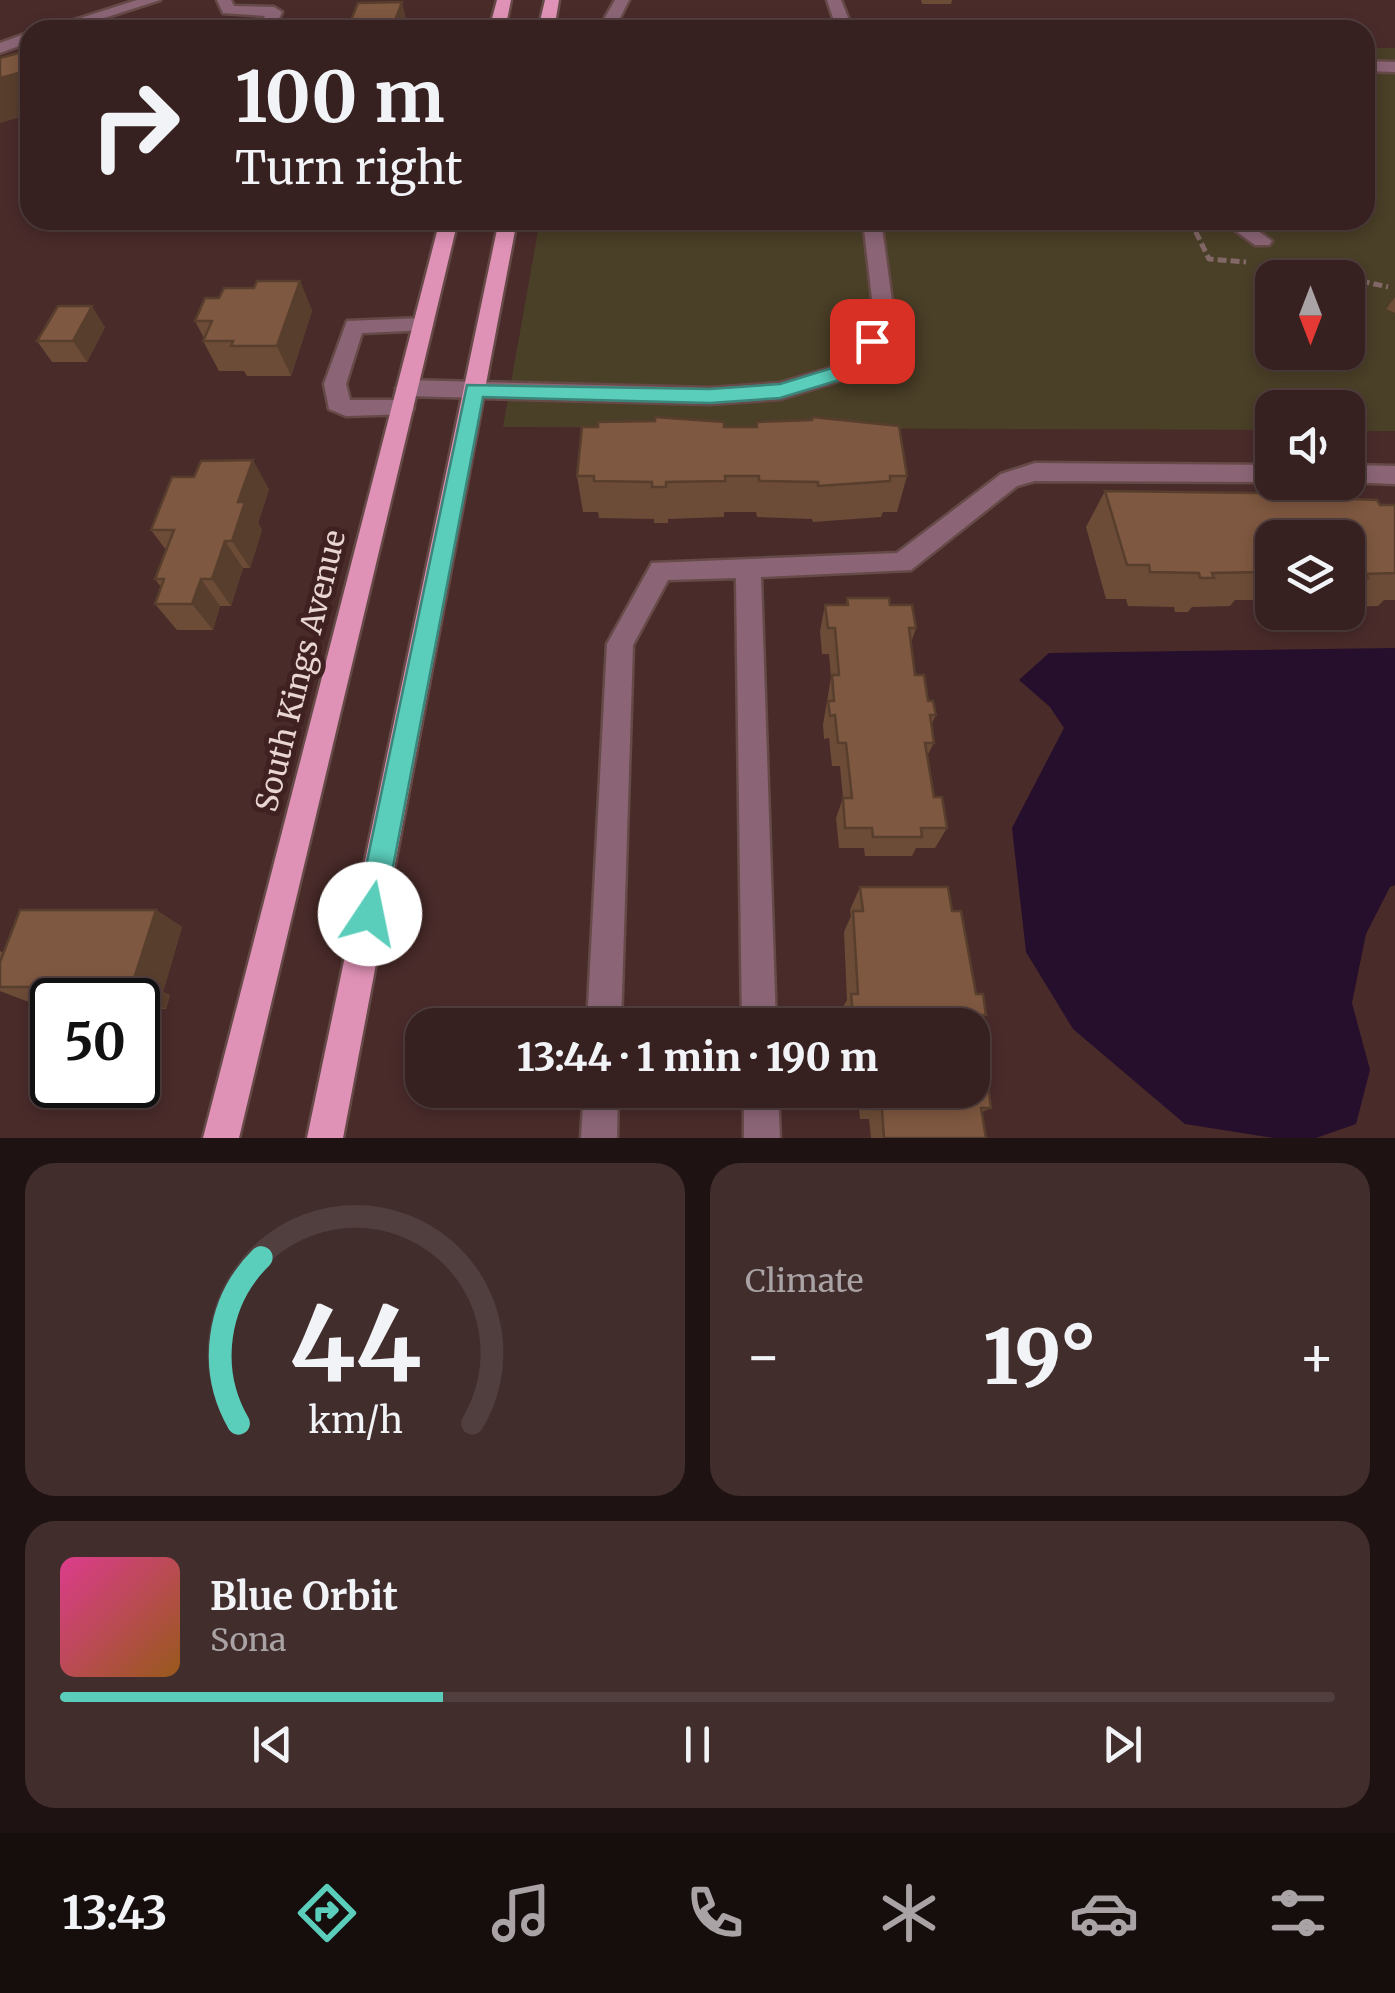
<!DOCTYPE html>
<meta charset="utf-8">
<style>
:root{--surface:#372020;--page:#422d2d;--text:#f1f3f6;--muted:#aaa3a5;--line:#513e3e;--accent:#5bcebb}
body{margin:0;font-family:Merriweather,serif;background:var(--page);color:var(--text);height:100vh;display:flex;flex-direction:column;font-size:38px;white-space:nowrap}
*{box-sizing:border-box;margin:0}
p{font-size:32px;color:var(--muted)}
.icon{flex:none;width:55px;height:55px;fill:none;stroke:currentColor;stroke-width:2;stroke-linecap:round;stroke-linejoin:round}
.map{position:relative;height:1138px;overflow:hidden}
.drawer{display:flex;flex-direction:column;gap:25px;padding:25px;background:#1e1212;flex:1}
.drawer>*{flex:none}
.hud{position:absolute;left:20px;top:20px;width:1355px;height:210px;border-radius:30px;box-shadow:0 5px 15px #0003,0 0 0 2px var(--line);background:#372020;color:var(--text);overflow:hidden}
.needle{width:65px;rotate:180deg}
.tools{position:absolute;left:1255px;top:260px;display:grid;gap:20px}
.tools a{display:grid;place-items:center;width:110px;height:110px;border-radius:20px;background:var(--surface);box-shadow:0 5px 15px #0003,0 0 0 2px var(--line);font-size:50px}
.speed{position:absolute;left:30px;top:978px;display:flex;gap:20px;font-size:50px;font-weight:700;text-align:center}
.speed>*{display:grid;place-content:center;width:130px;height:130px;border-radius:50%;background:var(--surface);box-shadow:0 5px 15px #0003,0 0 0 2px var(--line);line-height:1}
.speed .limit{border:5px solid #111;border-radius:15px;background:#fff;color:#111}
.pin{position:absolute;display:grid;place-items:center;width:85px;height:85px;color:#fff;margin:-42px;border-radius:20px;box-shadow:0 5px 15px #0006}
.me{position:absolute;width:110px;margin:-55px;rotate:11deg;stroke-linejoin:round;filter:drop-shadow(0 0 8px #0008)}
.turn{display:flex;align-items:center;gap:35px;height:210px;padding:0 50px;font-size:45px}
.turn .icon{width:130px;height:130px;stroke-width:2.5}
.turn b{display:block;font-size:70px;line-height:85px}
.big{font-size:75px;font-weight:800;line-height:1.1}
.drawer .widget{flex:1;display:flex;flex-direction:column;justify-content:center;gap:15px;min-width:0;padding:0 35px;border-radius:30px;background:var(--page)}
.drawer .dial{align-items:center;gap:0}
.dial svg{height:260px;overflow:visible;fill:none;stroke:var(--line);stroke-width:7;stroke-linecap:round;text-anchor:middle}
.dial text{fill:var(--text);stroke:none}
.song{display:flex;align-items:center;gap:30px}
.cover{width:120px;height:120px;border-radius:15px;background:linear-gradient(135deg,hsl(330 70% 55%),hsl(30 70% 35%))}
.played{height:10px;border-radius:5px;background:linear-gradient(90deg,var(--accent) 30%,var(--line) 30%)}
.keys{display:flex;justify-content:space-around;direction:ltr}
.heat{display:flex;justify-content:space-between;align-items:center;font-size:55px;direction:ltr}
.drawer .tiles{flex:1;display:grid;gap:25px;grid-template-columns:1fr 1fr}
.widget:last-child{grid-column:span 2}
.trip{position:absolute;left:405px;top:1008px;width:585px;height:100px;border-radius:30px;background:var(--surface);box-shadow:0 5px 15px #0003,0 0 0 2px var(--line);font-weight:800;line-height:100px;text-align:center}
.menu{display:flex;height:160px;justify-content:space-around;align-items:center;background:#160d0d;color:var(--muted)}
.menu .icon{width:70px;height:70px}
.menu .current{color:var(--accent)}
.menu b{font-size:45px;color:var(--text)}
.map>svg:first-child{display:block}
.green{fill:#4a3f27;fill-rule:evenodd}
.water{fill:#260f2c}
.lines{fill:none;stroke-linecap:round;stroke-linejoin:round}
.minor-casing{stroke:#664a48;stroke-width:5}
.major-casing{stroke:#664a48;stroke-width:5}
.path{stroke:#826866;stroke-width:5;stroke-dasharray:9 4;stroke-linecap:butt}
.minor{fill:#8b6576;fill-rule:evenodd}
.major{fill:#e092b6;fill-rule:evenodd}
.wall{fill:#6c4c37}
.shaded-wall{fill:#583e2d}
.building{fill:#7e5840;stroke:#583e2d;stroke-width:2.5}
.route{fill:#5bcebb;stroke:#3b867a;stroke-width:2.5}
.labels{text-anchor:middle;stroke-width:10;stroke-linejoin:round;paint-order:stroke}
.street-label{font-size:30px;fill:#e9d5d3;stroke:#3e2120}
</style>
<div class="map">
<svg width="1395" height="1138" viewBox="0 0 1395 1138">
<rect width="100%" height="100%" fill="#492b2a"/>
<!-- green -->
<path class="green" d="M1365 48H1395V431H1348V408H1272V430L503 427 540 220H1365ZM1272 278H1348V352H1272Z"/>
<!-- water -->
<path class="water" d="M1395 648V885L1390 887 1366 934 1352 1003 1370 1070 1356 1124 1316 1138H1274L1185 1124 1073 1029 1026 952 1012 828 1064 728 1050 707 1019 680 1049 653Z"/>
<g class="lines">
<!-- minor casing -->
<g class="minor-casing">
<path id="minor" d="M137 0H160L67 30H43Z
M217 0H231L234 6 274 7 282 12 274 30H258L265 16 223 13Z
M615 0H629L618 22 628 30H610L602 23Z
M827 0H841L853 30H837Z
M30 32V42L0 53V43Z
M1365 61 1395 62V72L1365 71Z
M863 220H881L894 316 867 372 780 399 710 404 407 396 396 388 407 380 710 388 780 383 851 362 874 316Z
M1221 220H1243L1272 241 1269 245H1255Z
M423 318 430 320 433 325 430 330 362 333 346 384 350 400H403L411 402 414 408 411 414 346 416 329 409 324 384 347 321Z
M1035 463 1272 465 1273 482 1035 481 1017 486 911 570 761 577 776 1025H742L736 578 668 580 633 645 621 1025H587L607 644 652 563 897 553 1001 474Z
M1348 465 1395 466V484L1347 482Z
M584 1090H618L617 1138H581Z
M744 1090H778L780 1138H744Z"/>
</g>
<!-- major casing -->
<g class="major-casing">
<path id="major" d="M497 0H511L505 30H489Z
M545 0H559L554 30H538Z
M440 220H458L239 1138H203Z
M499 220H517L343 1138H307Z"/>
</g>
<!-- path -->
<path class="path" d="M1190 220 1209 259 1246 262
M1269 263 1346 278
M1348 278 1388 287"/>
<!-- minor -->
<use href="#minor" class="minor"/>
<!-- major -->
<use href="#major" class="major"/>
</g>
<!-- wall -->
<path class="wall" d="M921 0H952L951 4H922Z
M300 281 312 311 291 376H247L244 371H219L203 341 204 338 195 321 254 288Z
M1395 297V313L1386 309Z
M105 327 87 362H52L37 341Z
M724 427 907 476 897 512H883L881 517 813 522 812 519 757 517 756 512H724V517L668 519V523H654V519L599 518 598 512H583L577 476Z
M269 489 258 523 262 530 250 568H243L231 606H220L213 630H177L155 604 161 587 155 579 166 550 151 530Z
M1105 491 1395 505V600H1384L1378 606 1348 607V538H1272V602V600H1235L1230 606 1192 607 1188 612H1175L1174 607 1128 606 1126 599H1106L1086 527Z
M847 598 890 605 916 628 911 643 915 675 936 715 931 725 934 743 927 756 934 797 947 828 935 848H916L912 856H865L864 848H839L836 818 843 798 840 766H832L829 738 824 739 823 725 831 677 829 654H822L820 631 825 605H846Z
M860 887 952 911 976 994 986 1015 980 1020 991 1108 982 1112 986 1138H871L869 1119H860L857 1090H972V1025H843L841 1010 847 1000 844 932 851 916 850 910Z
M156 910 182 927 163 992 170 995 166 1009H158L144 1055H138V1000L26 1001 0 991V951L4 953Z"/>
<!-- shaded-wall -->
<path class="shaded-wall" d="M402 2 407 22 406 30H399L396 18Z
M30 70V105L17 109 21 117 0 123V78Z
M300 281 312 311 291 376 277 346Z
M92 306 105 327 87 362 73 341Z
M253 460 269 489 258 523 262 530 250 568 232 541 238 502Z
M225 541 243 568 231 606 212 579Z
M201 579 220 606 213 630 192 604Z
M156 910 182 927 163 992 170 995 166 1009 138 997 133 982Z
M138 1000 158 1009 144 1055 138 1052Z"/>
<!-- building -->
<path class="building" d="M402 2 396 18H403L399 30H347L358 3Z
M30 50V70L0 78V58Z
M257 281H300L277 346H231L233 341H203L212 321H195L205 298H219L224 288H254Z
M58 306H92L73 341H37Z
M655 417 724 422V427H757V422L812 420V417L899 426 907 476H890V481L818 486V482L759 481V476H725V481L666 482V487H652V482L594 481V476H577L582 427H598V422L655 421Z
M253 460 238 502H245L232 541H225L212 579H201L192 604H155L164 579H155L174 530H151L172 477H194L201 461Z
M1105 491 1329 494 1331 498 1377 500 1380 505H1395V573L1366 574 1368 578H1353L1351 574H1348V538H1272V566H1255L1258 572 1212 573 1214 578H1200L1199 573 1150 572 1149 565H1127Z
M847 598H889L890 605H912L916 628H909L915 675H924L928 701H933L936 715H930L934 743H925L934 797H942L947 828H921L922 837H873L872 828H845L843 798H852L846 743H838L835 715 830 716 828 701H834L832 675H839L835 628H828L825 605H848Z
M860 887H948L952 911H961L976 994H983L986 1015H979L991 1108H981L986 1138H884L882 1109H872L869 1090H972V1025H861L860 1015H853L851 994H858L853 911H863Z
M20 910H156L133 982H142L138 997H129L128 1000H78L82 987H0V962Z"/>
<!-- route -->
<path class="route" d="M872 335 881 341 866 372 780 398 710 403 483 397 384 914 380 924 370 928 360 924 356 914 467 385 710 389 780 384 852 362 865 337Z"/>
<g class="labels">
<!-- street labels -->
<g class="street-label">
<text transform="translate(301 671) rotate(-76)" y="10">South Kings Avenue</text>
</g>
</g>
</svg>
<div class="tools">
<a><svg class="needle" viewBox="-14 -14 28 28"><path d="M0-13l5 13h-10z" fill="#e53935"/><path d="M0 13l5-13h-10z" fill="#aaa3a5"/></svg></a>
<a><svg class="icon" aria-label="sound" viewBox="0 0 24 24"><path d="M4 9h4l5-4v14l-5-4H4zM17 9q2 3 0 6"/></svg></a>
<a><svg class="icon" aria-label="layers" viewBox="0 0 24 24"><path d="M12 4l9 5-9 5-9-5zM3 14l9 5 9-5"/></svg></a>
</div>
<div class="speed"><div class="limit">50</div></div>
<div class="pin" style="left:872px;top:341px;background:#d93025"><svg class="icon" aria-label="arrive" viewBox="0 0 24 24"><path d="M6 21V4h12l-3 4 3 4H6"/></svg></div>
<svg class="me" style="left:370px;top:914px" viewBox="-20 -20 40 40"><circle r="19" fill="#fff"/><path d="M0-13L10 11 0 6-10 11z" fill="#5bcebb"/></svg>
<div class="trip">13:44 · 1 min · 190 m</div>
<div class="hud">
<div class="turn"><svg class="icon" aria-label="right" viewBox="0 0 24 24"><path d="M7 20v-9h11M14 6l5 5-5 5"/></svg><div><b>100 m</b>Turn right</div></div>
</div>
</div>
<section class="drawer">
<div class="tiles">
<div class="widget dial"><svg viewBox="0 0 100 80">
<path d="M14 69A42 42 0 1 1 86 69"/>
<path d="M14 69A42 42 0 0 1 21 18" stroke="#5bcebb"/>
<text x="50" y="56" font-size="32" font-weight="700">44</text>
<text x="50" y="72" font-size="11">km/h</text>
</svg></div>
<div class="widget"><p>Climate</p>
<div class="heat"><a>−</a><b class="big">19°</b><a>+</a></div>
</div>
<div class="widget">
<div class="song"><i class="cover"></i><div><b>Blue Orbit</b><p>Sona</p></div></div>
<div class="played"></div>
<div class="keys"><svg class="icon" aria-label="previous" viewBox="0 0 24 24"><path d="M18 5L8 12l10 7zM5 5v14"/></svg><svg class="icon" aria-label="pause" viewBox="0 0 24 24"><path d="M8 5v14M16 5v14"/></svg><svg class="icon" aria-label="next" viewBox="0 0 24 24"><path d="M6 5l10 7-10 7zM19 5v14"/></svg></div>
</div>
</div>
</section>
<nav class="menu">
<b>13:43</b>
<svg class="icon current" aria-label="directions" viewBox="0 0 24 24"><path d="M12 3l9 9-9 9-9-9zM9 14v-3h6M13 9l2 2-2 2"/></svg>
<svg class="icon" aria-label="music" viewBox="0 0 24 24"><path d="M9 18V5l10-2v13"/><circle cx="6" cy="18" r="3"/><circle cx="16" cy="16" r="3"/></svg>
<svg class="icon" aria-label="phone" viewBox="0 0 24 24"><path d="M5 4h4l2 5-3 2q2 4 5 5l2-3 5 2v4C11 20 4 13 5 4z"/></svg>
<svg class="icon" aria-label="climate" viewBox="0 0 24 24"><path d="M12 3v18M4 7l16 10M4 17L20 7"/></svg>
<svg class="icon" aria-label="car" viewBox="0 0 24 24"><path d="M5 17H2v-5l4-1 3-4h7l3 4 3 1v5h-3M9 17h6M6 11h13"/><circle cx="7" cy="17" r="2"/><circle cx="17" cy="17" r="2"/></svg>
<svg class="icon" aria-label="filters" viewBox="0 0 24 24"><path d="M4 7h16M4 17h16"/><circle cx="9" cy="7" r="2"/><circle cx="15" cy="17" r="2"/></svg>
</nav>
